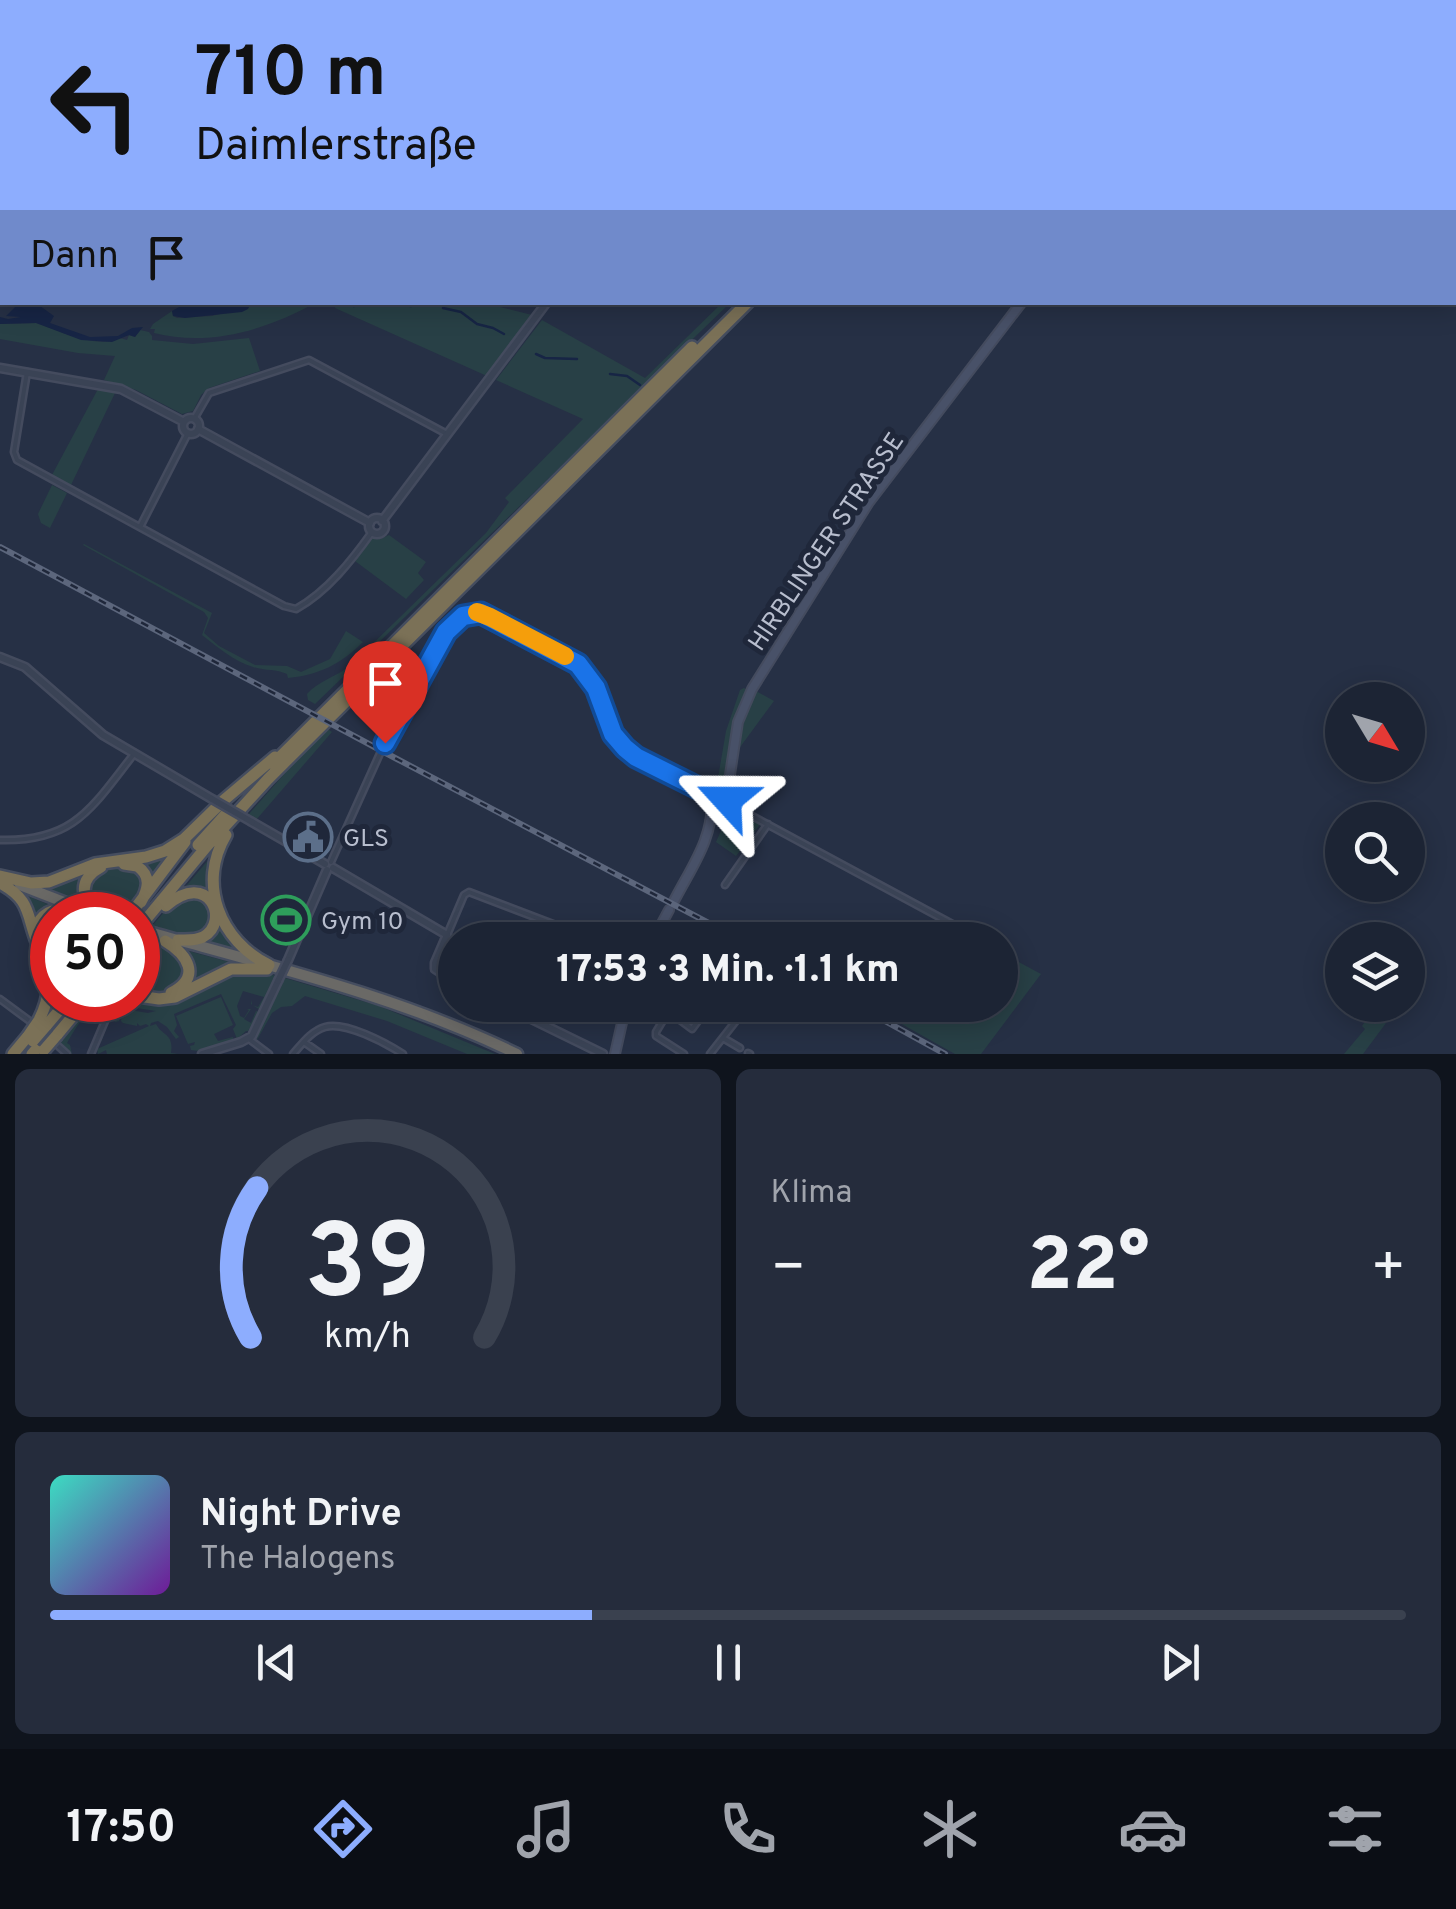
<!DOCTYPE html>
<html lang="de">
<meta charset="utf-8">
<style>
:root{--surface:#1c2434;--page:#252c3c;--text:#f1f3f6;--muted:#a0a4ac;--line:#3a414f;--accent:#8dadfe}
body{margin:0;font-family:Overpass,sans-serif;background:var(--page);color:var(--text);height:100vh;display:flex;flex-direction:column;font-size:38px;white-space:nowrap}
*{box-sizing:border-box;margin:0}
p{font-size:32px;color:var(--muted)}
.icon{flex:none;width:55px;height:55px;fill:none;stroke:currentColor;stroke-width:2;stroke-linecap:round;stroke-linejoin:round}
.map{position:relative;height:1054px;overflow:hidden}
.details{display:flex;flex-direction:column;gap:15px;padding:15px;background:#0f141d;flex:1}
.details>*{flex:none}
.banner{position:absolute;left:0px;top:0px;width:1458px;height:305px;box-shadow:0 5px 25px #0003,0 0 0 2px var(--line);background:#8dadfe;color:#111;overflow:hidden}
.needle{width:65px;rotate:128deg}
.tools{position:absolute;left:1325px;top:682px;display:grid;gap:20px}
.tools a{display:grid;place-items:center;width:100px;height:100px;border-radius:50%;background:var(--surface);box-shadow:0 5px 25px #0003,0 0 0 2px var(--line);font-size:50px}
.speed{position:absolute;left:30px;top:892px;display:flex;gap:20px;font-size:50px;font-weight:700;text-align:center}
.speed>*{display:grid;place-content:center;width:130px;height:130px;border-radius:50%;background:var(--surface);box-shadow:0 5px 25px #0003,0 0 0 2px var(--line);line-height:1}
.speed .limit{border:15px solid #d22;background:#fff;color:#111}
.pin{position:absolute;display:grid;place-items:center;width:85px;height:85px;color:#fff;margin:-102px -42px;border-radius:50% 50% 50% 0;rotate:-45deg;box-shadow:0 0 10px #0007}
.pin .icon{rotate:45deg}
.me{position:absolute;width:110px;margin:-55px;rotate:294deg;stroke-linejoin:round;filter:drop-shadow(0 0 8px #0008)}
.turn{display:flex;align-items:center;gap:35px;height:210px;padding:0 30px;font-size:45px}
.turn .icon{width:130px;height:130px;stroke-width:2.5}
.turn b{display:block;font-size:70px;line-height:85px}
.then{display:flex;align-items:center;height:95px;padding:0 30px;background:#0003;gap:20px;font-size:38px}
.big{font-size:75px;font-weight:800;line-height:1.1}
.details .card{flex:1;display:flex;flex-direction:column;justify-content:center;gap:15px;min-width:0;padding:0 35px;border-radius:15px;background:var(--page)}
.details .dial{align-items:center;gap:0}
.dial svg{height:260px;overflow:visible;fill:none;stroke:var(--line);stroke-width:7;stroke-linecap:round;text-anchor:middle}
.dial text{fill:var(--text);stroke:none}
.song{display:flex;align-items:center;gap:30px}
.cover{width:120px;height:120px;border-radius:15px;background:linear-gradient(135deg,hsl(170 70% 55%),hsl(280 70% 35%))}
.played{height:10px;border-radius:5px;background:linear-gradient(90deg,var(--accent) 40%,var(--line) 40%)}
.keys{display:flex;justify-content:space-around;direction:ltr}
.heat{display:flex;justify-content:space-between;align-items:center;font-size:55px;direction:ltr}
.details .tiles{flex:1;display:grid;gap:15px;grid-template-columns:1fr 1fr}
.card:last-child{grid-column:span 2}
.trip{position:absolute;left:438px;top:922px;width:580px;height:100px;border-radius:50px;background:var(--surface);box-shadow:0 5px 25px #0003,0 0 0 2px var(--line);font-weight:800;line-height:100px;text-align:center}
.menu{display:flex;height:160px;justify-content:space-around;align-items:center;background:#0b0e15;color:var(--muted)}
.menu .icon{width:70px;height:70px}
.menu .selected{color:var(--accent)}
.menu b{font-size:45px;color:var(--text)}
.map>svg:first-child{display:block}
.green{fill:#284046}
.water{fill:#172545}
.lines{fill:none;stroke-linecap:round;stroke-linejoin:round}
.stream{stroke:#172545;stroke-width:2.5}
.minor-casing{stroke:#444b5e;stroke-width:9}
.tertiary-casing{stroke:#444b5e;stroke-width:11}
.secondary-casing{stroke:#444b5e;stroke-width:12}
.trunk-casing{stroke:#454d5f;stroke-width:15}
.motorway-casing{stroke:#454d5f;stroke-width:16}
.minor{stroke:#3a4355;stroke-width:4}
.tertiary{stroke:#3a4355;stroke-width:6}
.secondary{stroke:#485168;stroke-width:8}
.trunk{stroke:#6a6966;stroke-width:10}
.motorway{stroke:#7b7157;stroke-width:11}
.rail-casing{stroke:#5c667c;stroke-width:6}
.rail{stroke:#1f273a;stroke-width:2.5;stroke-dasharray:8;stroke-linecap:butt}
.tertiary-bridge-casing{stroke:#444b5e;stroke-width:11;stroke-linecap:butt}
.trunk-bridge-casing{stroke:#454d5f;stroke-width:15;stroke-linecap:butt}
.motorway-bridge-casing{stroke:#454d5f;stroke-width:16;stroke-linecap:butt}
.tertiary-bridge{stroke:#3a4355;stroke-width:6}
.trunk-bridge{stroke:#6a6966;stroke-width:10}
.motorway-bridge{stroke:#7b7157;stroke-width:11}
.route-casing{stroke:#114b97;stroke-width:25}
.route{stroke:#1a73e8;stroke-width:18}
.slow{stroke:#f59e0b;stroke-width:18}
.labels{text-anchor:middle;stroke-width:10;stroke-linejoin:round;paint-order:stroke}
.street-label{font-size:25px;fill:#b8bece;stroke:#1f273a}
.poi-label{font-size:25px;fill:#b8bece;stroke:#1f273a;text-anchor:start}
</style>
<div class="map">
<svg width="1456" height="1054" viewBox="0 0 1456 1054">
<rect width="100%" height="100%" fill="#263045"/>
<!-- green -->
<path class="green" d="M336 302 367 303 363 305 372 307 381 302 443 305 438 303H484L532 315 533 317 487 376 335 308Z
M251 303H315C266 330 210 347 154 333L155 329H150L153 324 172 311 173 316 177 318 212 316 250 306Z
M722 303H730L315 704 308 700 307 694C317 682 337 676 350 666L486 533 509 502 505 498 583 419 496 380 542 320 645 378Z
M36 323C58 330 98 350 120 338L127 340 129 335 135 337 140 330 149 332 152 336V340L193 344 249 338 260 371 209 388 201 395 193 411 182 414 136 390 104 380 115 356 78 353 0 339V324Z
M98 389 115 393 71 485 52 475Z
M52 485 67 493 50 528 41 523 38 514Z
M389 535 426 562 418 573 424 580 406 599 355 561 372 539H381Z
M84 544 212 613 204 633 219 646 255 665 287 666 301 672 330 659 346 631 363 642C341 664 319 675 288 678L287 674C276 669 265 671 253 667 234 661 217 647 202 635L208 618 204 612 83 545Z
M744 688 748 690 726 779 721 785 705 786 718 778 726 731 740 690Z
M756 691 774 701 738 750 745 718Z
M328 729 332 732 256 820 248 815 301 755Z
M731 808 761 823 736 856 716 842Z
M179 844 126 915H113L32 885Z
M215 852 216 905 255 959 192 941 208 936 215 905 181 892Z
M18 892 74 915H52V1000H55L45 1011 51 987Z
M191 892 214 910 207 932 185 937 152 926 177 897Z
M941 920 978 940H926Z
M142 939 179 953 185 978C165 994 163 995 138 990V945Z
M181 949 245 966 185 985Z
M1000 952 1041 974 981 1054H955L875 1009 878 1005H1000Z
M251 970 277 976 262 1011 251 1004 252 1000V1005L258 1007 264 997 243 991 237 1006 240 1016 244 1018 249 1010 247 1009H251L244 1019 251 1023 256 1011 260 1013 248 1031H246L237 1039 233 1029 236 1025 221 994 174 1014 177 1025 174 1031 179 1037 176 1039 167 1027 158 1021 151 1023 150 1026 156 1024C162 1036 174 1033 171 1053L178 1054H107L106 1050 98 1054 97 1049 149 1026 146 1024 140 1026 137 1023V1026L123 1023 121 1021 124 1009 148 1013 156 1011 123 1006 118 1009 121 1014 119 1021 115 1022 111 1017 101 1042 100 1038 113 1008 112 1004C88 1004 77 1026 67 1043L70 1045 72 1054 57 1042 84 1008 94 1000H152L221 974Z
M285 978 379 1006 495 1054H467L387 1021 305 996 292 1006 281 1007 272 1013 257 1040 258 1033Z
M221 997 233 1025 214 1034 218 1041 233 1037V1040L199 1051 191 1050 190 1046 194 1045 195 1042 188 1044 176 1016Z
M1370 1015 1386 1023 1363 1054H1344L1365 1029 1362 1026Z"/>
<!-- water -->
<path class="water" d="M20 302 36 303 54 316 50 323 90 337 118 336 132 328 143 327 135 337 129 335 112 342 81 340 36 323 0 324V317L8 319 21 317 6 316Z
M186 303V302L251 303 248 309 242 312 185 318 173 316 172 311Z"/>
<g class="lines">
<!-- stream -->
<path class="stream" d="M1420 0 1423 2
M1455 35H1456
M340 302 354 306
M386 302 411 306
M443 308 461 312 477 324 493 328 504 334
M536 354 545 358 577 359
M610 374 627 376 640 385"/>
<!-- minor casing -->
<g class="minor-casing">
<path id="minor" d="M8 0 17 2
M102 0V2
M1241 0 1243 2
M1191 2 1194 0
M1301 2 1302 0
M1455 111H1456
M1455 158H1456
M27 372 14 452 17 460 284 606 296 609C327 592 352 560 372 532
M194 419 209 393 309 360 447 434
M140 527 188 433
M726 802 982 940
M0 840C75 842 92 807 134 754
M331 862 382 749 446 632 455 622 466 614 481 613 491 617C521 632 577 652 593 683 604 704 606 728 623 746 646 770 683 776 710 796
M725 885 768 824
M447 935 464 895 469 892 595 940
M1000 950 1002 952
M0 999 31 1022
M660 1005 692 1029 710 1005
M668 1012 656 1032V1036L684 1054
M723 1038 740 1048
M249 1039 269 1054
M304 1042 321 1054
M56 1044 67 1054
M748 1053 750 1054
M91 1054 111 1007
M293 1054C302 1044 311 1031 325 1027 345 1021 386 1043 403 1054
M710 1054 739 1017V1013L725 1005"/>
</g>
<!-- tertiary casing -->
<g class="tertiary-casing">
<path id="tertiary" d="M0 39 2 40
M0 368 121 389 184 422
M183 426a8 8 0 1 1 16 0a8 8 0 1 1-16 0Z
M198 429 370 523
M369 526a8 8 0 1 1 16 0a8 8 0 1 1-16 0Z
M382 521 547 302
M0 657 25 667 103 735 212 799
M252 822 325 864
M333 868 447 935 435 963V969L455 982
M288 960 327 870
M503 1005 603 1054
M202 1054 241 1042 252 1036 278 981"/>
</g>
<!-- secondary casing -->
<g class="secondary-casing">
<path id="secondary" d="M757 0V2
M1428 0 1430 2
M1089 2 1091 0
M1455 27 1456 28
M710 821 715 810 726 801 738 722 752 689 869 502 1022 302
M674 901C692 866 714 838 712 796L724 787 727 782
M653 940 669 910
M615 1054 626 1005"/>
</g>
<!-- trunk casing -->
<g class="trunk-casing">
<path id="trunk" d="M20 885 97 915
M156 934C279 968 402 998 517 1054"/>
</g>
<!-- motorway casing -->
<g class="motorway-casing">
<path id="motorway" d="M1038 2 1041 0
M1048 2 1051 0
M273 764 692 347
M226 835C197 884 220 941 269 965
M198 845 226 814
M124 864 137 866C152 876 148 889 141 902
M0 876 31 883 49 882 95 864 146 857 165 851 184 839 224 800 275 757
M0 883C31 900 26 913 37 942 48 972 55 988 39 1020
M166 906C209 868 231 922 203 937 195 941 186 940 178 940
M100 915C81 899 77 880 101 867
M130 915 185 842
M138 929 207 846 268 779 748 302
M39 937 40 920C51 905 65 911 81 915
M165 941C188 955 202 977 171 993
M138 996 159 999 175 997 231 969H267
M46 1026 68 1000
M57 1035 86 1000
M13 1054 28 1036
M32 1054 39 1046"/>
</g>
<!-- minor -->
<use href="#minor" class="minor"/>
<!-- tertiary -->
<use href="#tertiary" class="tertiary"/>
<!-- secondary -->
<use href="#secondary" class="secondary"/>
<!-- trunk -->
<use href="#trunk" class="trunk"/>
<!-- motorway -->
<use href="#motorway" class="motorway"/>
<!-- rail casing -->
<g class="rail-casing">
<path id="rail" d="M0 547 397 759 741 940
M856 1005 945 1054"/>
</g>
<!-- rail -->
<use href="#rail" class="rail"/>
<!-- tertiary-bridge casing -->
<g class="tertiary-bridge-casing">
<path id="tertiary-bridge" d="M212 799 252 822
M278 981 288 960"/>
</g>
<!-- trunk-bridge casing -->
<g class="trunk-bridge-casing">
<path id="trunk-bridge" d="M138 928 156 934"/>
</g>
<!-- motorway-bridge casing -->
<g class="motorway-bridge-casing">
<path id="motorway-bridge" d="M28 1036 39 1020
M33 1041 46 1026
M44 1050 57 1035"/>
</g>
<!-- tertiary-bridge -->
<use href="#tertiary-bridge" class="tertiary-bridge"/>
<!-- trunk-bridge -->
<use href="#trunk-bridge" class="trunk-bridge"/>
<!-- motorway-bridge -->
<use href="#motorway-bridge" class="motorway-bridge"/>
</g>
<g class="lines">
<!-- route casing -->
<g class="route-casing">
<path id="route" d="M385 743 446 632 463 616 481 613 578 664 596 688 613 734 625 748 636 757 700 789 723 792 727 800"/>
</g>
<!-- route -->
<use href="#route" class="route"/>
<!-- slow -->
<path class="slow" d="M477 612 490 617 565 656"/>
</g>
<!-- icons -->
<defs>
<g id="civic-ring" transform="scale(2.5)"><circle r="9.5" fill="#1f273a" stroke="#5c6f8a" stroke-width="1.5"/><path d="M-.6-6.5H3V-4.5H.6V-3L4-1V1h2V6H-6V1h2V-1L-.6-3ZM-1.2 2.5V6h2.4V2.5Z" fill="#5c6f8a"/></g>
<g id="stadium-ring" transform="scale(2.5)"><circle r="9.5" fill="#1f273a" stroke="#2e9e5b" stroke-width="1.5"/><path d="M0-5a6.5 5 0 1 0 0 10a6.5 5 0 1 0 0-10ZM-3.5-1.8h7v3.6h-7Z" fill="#2e9e5b"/></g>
</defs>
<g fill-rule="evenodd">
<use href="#civic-ring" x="308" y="837"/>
<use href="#stadium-ring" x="286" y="920"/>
</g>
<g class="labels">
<!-- street labels -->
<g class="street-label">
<text transform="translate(825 541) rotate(-56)" y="9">HIRBLINGER STRASSE</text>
</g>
<!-- poi labels -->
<g class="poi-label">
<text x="343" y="846">GLS</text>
<text x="321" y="929">Gym 10</text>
</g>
</g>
</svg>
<div class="tools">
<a><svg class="needle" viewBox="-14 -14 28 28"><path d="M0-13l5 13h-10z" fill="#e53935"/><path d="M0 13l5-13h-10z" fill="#a0a4ac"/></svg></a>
<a><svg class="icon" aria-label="search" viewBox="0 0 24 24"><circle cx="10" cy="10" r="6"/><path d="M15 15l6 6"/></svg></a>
<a><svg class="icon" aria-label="layers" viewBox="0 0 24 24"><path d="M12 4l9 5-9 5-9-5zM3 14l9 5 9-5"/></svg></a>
</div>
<div class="speed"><div class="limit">50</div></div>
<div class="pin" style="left:385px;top:743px;background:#d93025"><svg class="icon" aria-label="arrive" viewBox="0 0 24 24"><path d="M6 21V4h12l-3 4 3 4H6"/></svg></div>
<svg class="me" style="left:727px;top:800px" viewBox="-20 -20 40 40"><path d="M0-17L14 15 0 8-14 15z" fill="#1a73e8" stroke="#fff" stroke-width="4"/></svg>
<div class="trip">17:53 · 3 Min. · 1.1 km</div>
<div class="banner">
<div class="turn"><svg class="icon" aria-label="left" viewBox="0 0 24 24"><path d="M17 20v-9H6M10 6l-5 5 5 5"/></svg><div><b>710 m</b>Daimlerstraße</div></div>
<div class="then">Dann<svg class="icon" aria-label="arrive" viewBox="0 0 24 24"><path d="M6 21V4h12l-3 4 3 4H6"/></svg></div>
</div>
</div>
<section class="details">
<div class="tiles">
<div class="card dial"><svg viewBox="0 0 100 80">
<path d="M14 69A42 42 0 1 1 86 69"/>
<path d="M14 69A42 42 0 0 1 16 23" stroke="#8dadfe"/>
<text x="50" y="56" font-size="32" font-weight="700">39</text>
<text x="50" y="72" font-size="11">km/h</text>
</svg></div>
<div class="card"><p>Klima</p>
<div class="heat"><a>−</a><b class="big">22°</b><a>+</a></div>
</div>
<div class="card">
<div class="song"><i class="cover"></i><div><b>Night Drive</b><p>The Halogens</p></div></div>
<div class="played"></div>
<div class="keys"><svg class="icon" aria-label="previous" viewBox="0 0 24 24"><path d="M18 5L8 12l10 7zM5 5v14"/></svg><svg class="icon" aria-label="pause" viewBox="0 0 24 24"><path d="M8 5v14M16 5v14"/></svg><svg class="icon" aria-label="next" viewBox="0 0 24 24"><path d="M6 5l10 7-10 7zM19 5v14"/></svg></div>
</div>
</div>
</section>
<nav class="menu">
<b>17:50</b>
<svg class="icon selected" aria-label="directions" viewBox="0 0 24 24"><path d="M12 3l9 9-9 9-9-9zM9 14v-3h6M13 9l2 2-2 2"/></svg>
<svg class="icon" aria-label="music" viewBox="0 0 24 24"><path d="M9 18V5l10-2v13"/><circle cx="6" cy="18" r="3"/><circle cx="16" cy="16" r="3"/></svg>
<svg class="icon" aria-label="phone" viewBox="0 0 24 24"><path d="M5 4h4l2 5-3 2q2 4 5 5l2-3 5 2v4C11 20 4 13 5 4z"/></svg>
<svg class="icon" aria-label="climate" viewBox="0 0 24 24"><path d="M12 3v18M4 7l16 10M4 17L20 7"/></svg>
<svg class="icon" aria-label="car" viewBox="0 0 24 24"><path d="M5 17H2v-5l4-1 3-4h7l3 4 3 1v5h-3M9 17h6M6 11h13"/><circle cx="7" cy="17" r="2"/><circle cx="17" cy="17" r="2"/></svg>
<svg class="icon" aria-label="filters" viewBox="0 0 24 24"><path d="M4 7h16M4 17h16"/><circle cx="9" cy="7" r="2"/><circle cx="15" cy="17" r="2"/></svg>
</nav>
